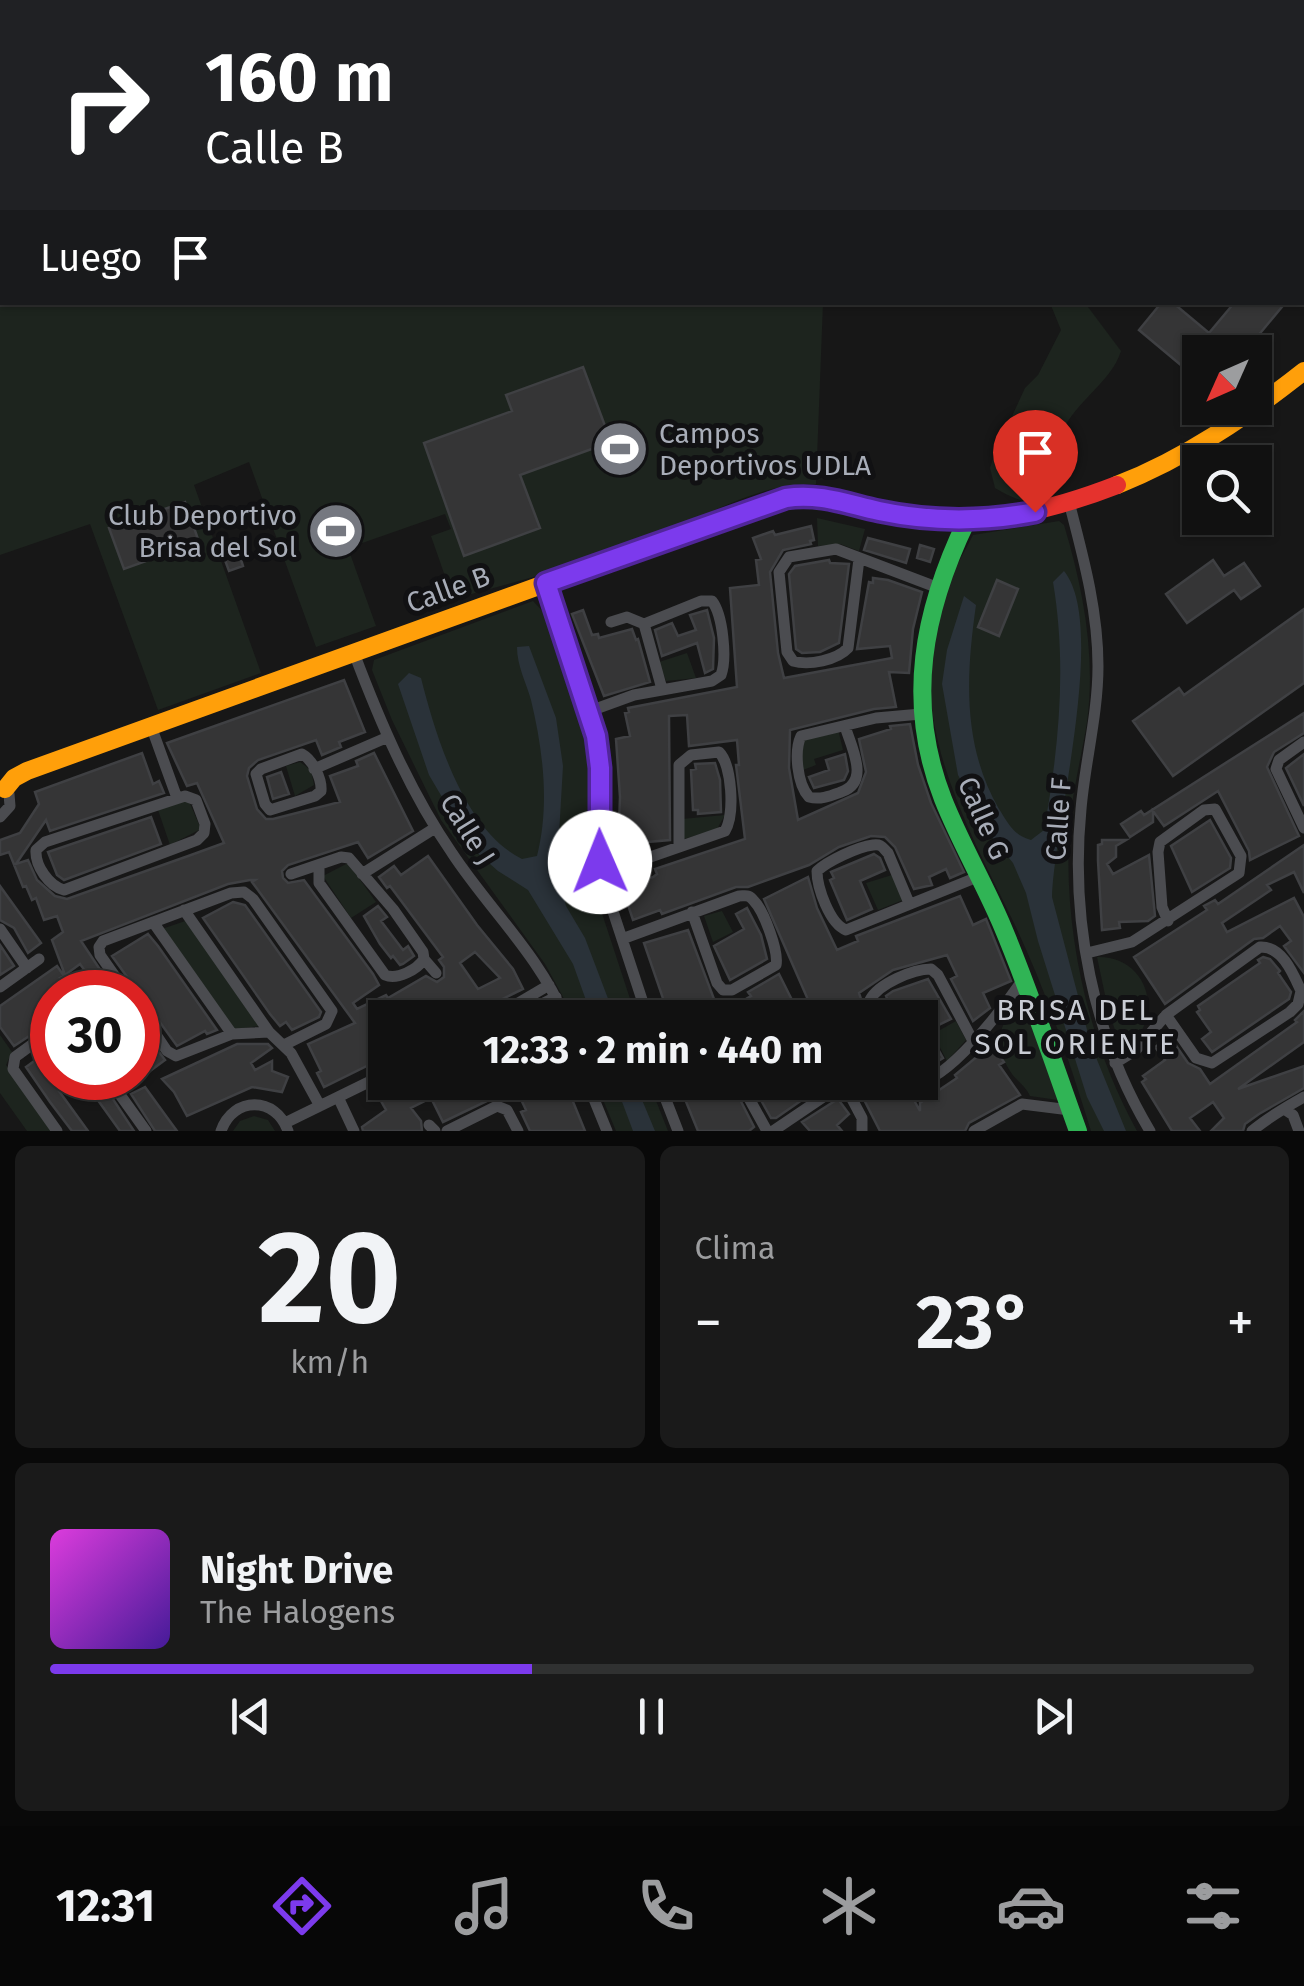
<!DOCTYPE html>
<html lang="es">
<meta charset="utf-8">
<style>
:root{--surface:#111;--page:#1a1a1a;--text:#f1f3f6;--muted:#9c9d9f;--line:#303131;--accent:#7c3aed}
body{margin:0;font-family:"Fira Sans",sans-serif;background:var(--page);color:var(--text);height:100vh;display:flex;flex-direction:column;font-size:38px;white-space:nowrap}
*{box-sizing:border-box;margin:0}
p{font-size:32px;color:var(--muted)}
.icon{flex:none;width:55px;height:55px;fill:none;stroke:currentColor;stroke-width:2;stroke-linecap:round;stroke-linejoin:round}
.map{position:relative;height:1131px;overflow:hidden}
.panel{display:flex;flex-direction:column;gap:15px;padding:15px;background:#090909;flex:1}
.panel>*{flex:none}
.top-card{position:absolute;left:0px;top:0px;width:1305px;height:305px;box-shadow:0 2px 8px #0004,0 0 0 2px var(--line);background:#202124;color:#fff;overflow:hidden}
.needle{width:65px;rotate:225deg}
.buttons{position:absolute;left:1182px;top:335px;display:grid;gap:20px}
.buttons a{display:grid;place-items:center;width:90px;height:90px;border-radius:0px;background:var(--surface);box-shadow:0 2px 8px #0004,0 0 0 2px var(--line);font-size:50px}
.speed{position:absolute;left:30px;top:970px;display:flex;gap:20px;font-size:50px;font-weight:700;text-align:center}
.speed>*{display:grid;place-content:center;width:130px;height:130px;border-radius:50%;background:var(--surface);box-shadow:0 2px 8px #0004,0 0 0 2px var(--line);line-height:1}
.speed .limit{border:15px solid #d22;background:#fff;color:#111}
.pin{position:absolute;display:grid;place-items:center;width:85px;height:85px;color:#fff;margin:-102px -42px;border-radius:50% 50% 50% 0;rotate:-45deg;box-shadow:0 0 10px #0007}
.pin .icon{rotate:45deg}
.me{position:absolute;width:110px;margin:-55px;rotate:359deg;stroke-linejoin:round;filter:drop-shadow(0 0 8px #0008)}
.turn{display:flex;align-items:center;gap:35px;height:210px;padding:0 40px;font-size:45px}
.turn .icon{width:130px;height:130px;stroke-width:2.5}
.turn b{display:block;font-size:70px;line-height:85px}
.then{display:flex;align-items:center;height:95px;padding:0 40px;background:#0003;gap:20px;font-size:38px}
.big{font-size:75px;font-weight:700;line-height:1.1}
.panel .tile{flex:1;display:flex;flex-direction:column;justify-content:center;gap:15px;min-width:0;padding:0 35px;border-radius:15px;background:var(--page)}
.panel .dial{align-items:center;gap:0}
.dial b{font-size:130px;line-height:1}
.song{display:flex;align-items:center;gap:30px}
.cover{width:120px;height:120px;border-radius:15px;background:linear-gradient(135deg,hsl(300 70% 55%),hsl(260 70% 35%))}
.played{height:10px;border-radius:5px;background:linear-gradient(90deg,var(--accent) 40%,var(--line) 40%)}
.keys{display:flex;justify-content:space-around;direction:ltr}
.heat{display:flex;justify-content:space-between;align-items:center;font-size:55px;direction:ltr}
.panel .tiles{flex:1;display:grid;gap:15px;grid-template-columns:1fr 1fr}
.tile:last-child{grid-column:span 2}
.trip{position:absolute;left:368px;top:1000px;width:570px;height:100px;border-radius:0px;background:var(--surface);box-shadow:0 2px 8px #0004,0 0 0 2px var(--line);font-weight:700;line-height:100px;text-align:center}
.tab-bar{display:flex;height:160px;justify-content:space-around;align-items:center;background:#070707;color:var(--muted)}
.tab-bar .icon{width:70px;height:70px}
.tab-bar .current{color:var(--accent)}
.tab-bar b{font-size:45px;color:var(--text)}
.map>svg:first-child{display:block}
.green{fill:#1d241e}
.water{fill:#2a3239}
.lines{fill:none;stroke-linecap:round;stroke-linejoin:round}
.taxiway{stroke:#313233;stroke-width:32}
.runway{stroke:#313233;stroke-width:82}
.building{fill:#353536;stroke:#3f4043;stroke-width:2.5;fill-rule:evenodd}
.street{stroke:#4b4c50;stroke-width:11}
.fast{stroke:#30b455;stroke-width:18}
.slow{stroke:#ff9f0a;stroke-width:18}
.jam{stroke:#e5322d;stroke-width:18}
.route-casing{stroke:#51269a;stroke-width:25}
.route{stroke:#7c3aed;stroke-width:18}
.labels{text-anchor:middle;stroke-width:10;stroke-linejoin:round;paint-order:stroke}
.poi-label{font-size:28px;fill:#a8adb8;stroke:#111113;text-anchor:start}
.street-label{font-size:28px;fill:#a8adb8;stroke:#111113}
.neighbourhood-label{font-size:30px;letter-spacing:2.5px;fill:#c9ccd4;stroke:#111113}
</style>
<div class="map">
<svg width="1304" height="1131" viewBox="0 0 1304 1131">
<rect width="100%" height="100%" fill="#171717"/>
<!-- green -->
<path class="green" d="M0 0H248L2 2 0 111Z
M626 0H1304V90L1302 2H619Z
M0 228H2V302L823 303 816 484C757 483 711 514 658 536 591 563 522 580 453 599L431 536 451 529 445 514 348 548 376 626 316 647 249 462 194 485 261 673 158 710 90 524 0 555Z
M1050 303H1085L1121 351C1111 383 1075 401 1062 433 1055 452 1063 490 1047 499 1030 508 1009 496 995 488L990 468 995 453 1025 388 1038 375 1061 330Z
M817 518 865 529 859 551 840 544 818 546Z
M1059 521 1064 525C1083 588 1096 656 1087 722 1081 760 1071 796 1069 835 1064 935 1089 1044 1137 1131H1091C1069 1060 1046 990 1014 923 962 816 897 705 949 583 955 567 965 551 973 535Z
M533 601 546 615 581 712 589 774V857L595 892 636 1017H574L545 964 441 820 392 720 372 670 374 660Z
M687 653 696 678 666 681 659 662Z
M838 729 843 750 814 759 816 765 803 770 801 747 804 739Z
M300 762 311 770 314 785 295 796 286 766Z
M188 799 201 829 170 845 158 810Z
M725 815 717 829 684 839 682 819Z
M348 863 376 902 351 918 323 876Z
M892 875 903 900 878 910 866 883Z
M722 911 733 932 713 942 704 916Z
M188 920 261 1026 234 1029 162 929Z
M1097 957C1152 956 1166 1024 1122 1051L1108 1009Z
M1021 996 1058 1100 1030 1096C1026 1086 1016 1081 1010 1071 992 1043 1001 1019 1021 996Z
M956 1021 966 1040 947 1061 933 1034Z
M0 1035 12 1052 6 1065 52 1131H27L0 1093Z
M596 1083H649L668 1131H616Z
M254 1116 268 1120 275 1131H233L240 1121Z"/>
<!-- water -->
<path class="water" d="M1064 571C1108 625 1054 825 1052 897L1091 1045 1126 1131H1104L1087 1097 1038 941 1026 893 1013 863 992 837 958 775 942 684 947 650 964 596 976 605C966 675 962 745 999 809 1008 823 1014 836 1031 840L1044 830C1059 748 1067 665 1053 582Z
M529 646 556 718 563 766 557 869 566 906 585 938 615 1017H592L573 964 528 890 498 871 472 848 429 775 398 684 409 673 421 678C436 737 464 830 522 859L537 856C550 805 543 750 531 700 526 682 517 666 517 647Z
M615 1083H635L655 1131H633Z"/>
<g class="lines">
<!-- taxiway -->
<path class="taxiway" d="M359 2 361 0"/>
<!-- runway -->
<path class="runway" d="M453 2 459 0
M0 167 2 166"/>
</g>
<!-- building -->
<path class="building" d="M1162 302H1172L1209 333 1235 302H1286L1247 349 1233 338 1221 352H1200V381L1139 330Z
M583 367 611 442 520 475 540 528 464 556 424 443 512 411 506 395Z
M185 502 199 542 124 569 109 528Z
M811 526 814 540 810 541 811 544 783 550 770 572 778 653 784 678 892 658 890 646 857 649 869 582 873 583V578L888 580 922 592 913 629 909 673 889 672 896 707 874 709 790 730 789 768 798 820 858 793 866 772 859 739 891 729 890 726 910 724 918 765 931 803 964 872 950 878 946 869 929 877 932 885 914 889 895 847 885 837 871 836 839 847 809 865 748 887H736L662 914 660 910 633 920 622 887 653 877 657 874 655 869 745 839 736 765H739L737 740 689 746 687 715 669 716 670 840 636 843V852L618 853 620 797 616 739 630 736 625 713 629 712 628 708 737 687 730 588 759 585 756 560 761 559 753 538 773 531 775 535Z
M868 538 910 549 906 563 864 550Z
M920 545 934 549 930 562 917 558Z
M237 547 243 566 229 571 222 552Z
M829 560 830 563 849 564 839 643 820 652 802 653 796 649 789 574 795 566Z
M1213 560 1224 576 1244 563 1260 586 1241 599 1234 590 1187 623 1166 594Z
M997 580 1018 589 999 636 978 627Z
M1304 609V683L1173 776 1133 721 1179 688 1184 695Z
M583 610 592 635 598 634 599 638 632 629 636 640 638 639 650 682 604 696 572 614Z
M707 610 714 638 713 669 705 673 697 643 662 656 655 630 672 623 678 636 696 630 690 615Z
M344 680 365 732 339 742 341 747 322 755 316 740 258 760 249 768 247 776 257 809 266 819H273L340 802 330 776 358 766 356 761 374 753 413 831 368 858 358 842 288 865 282 871 283 878 288 883 304 880 373 974 379 985 353 1003 357 1009 386 995 388 998 426 976 437 982 444 977V967L439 960 443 957 390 886 387 888 379 877 394 866 401 875 428 856 477 925 513 969 523 989 463 1018H424L416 1003 385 1018 377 1023 385 1040V1057L324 1087 317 1073 321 1071 308 1044 355 1023 252 882 255 880H250L228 884 81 941 115 992H73L91 979 80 964 65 975 52 940 63 932 57 916 44 920 36 898 32 900 26 886 23 887 9 852 0 855V840L20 833 39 804 35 792 142 753 153 784 159 781 164 793 50 831 46 820 16 864 28 860 37 880 55 896 67 899 191 855 224 843 197 783 187 786 167 743ZM475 952 500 978 478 989 460 963Z
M1304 713V733L1274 752 1267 767 1299 836 1250 860 1249 851 1218 791 1164 826 1153 811V822L1130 837 1121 824 1141 811 1144 815Z
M845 754 848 771 844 780 814 788 809 777 829 770 826 760Z
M1304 754V806L1286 768Z
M715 763 720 780 721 812 698 814V810H693L691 770 696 769 695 764Z
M281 772 289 794 273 799 267 777Z
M151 817 161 844 64 880 57 875 48 852Z
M1210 820 1231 858 1230 868 1192 892 1171 846Z
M1102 840H1126L1116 846V857L1107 864 1113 874 1149 855 1155 916 1148 921 1119 922 1120 928 1102 930 1098 861V845L1102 844Z
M1304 845V893L1294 872 1267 885 1271 890 1222 923 1227 932 1294 898 1304 917V973L1284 946 1291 941 1280 926 1263 938 1254 939 1165 1004 1134 957 1207 910 1204 906 1215 900 1218 904Z
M874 854 880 858 885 870 860 881 872 909 847 920 830 880 834 878 831 872Z
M808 877 817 908 837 950 858 941 856 936 960 896 973 925 986 919 1011 981 983 993 990 1008 973 1021 951 979 957 976 947 955 893 970 859 993 867 1018H816L764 899Z
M0 886 41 943 28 953 14 928 0 920Z
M233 902 245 905 321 1012 319 1017 292 1030 286 1022 280 1026 270 1014 203 918Z
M378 906 387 917 381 921 403 950 408 946 414 956 403 964 400 965 393 956 391 958 380 944 364 916Z
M747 908 761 935 767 959 730 980 714 946 744 929 736 914Z
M688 930 720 1015 712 1018H702L700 1011 682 1018 669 1016 644 943Z
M148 934 158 946 217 1030 207 1034 205 1031 177 1046 146 1003 138 999V992L112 956Z
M0 945 14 966 0 975Z
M1263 957 1270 959 1280 971 1278 973 1291 992 1289 999 1212 1052 1202 1039 1211 1032 1197 1012 1200 1010 1198 1006 1260 963 1258 960Z
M57 966 64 976 60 978 70 992H52V1021L14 1046 0 1027V1006Z
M779 974 801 1018H737L732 1007 751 996 748 992Z
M928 979 951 1019 922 1033 931 1052 938 1049 943 1058 920 1072V1018H886L882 1006 889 1003 886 996 893 991Z
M1304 1011V1042L1238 1089 1304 1066V1088L1259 1114 1245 1124 1243 1131H1211L1224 1118 1213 1102 1190 1118 1200 1131H1172L1142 1082 1146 1079 1143 1076 1165 1060 1155 1047 1170 1037 1188 1063 1200 1069 1210 1084 1297 1022 1295 1020Z
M138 1024 165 1060 127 1088 119 1078H138Z
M237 1044H268L272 1048 251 1063 255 1070 272 1061V1071L288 1077 282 1092 252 1087 187 1116 174 1092 162 1079Z
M992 1044 1004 1062 999 1065 1020 1095 969 1123 965 1131H880L855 1082H904L920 1111V1103L957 1078 955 1075Z
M37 1059 53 1081 57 1078 64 1088 59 1091 88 1131H72L50 1102 26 1067Z
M82 1078H99L134 1131H120Z
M417 1082H539L534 1085 536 1090 552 1082H565L585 1131H530L521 1112 526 1110 518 1093 504 1099 493 1098 443 1122 431 1098 411 1108 421 1121 422 1131H363L362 1127 386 1110 381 1101Z
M678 1082H731L754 1127 749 1131H698Z
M759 1082H770L776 1093 797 1082 825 1084 776 1118H771L753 1086Z
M145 1087 166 1116 177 1131H155L131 1094Z
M838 1099 849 1114 837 1125 842 1131H810L802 1122Z"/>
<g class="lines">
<!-- street -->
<path class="street" d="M1069 502C1083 556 1098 610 1098 666 1098 714 1085 762 1081 809 1070 920 1093 1036 1150 1131
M859 559 848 648C837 660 809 666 793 661L787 652 779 572 789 557 836 549 936 587
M546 583 593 722 600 767 598 840 603 881 648 1018
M611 622 627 617 644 624
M644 624 662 689
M354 653C380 722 410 792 452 853 488 908 540 956 565 1018
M590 711 634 695 712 681 721 675C727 659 723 615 712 601H701L644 624
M151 726 177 798
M845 726C851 747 871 782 841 792 830 796 820 800 809 797 797 784 794 751 801 736L876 718 921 714
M1304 742 1279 760 1276 769 1304 828
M302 754C313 760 322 779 321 791L315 796 270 810 265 804 256 774 261 769Z
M314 769 388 737
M185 796 196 800 205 824 204 833 197 840 64 890C49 886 35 866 36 850L45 842Z
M0 817 10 806 9 794 3 788
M599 862H636L725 831C735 815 732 765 719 752L691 755 679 765V846
M319 868V883L385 975C397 980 417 970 424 959
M291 874 341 857 349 858 393 909 423 952 424 959 436 973
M362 874 435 828
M909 903 888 853C882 847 882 844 873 845 857 847 828 861 817 871 817 888 830 924 846 930L980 876
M184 910 269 1032 291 1053 320 1106
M153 922 232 1034
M0 929 27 968
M622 939C661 925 700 910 739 896 746 896 749 894 754 901 764 911 779 952 776 965L732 990H723L717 983 692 912
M1087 953 1132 942 1239 873 1241 856 1215 809 1204 810 1160 842 1158 852 1162 907 1168 921
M0 987 39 959
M126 992 100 955 99 947 103 941 231 893 244 892 253 899 332 1011 326 1024 284 1045
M138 1008 167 1051 176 1056 232 1034 269 1032
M493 1018 549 985
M514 1018 556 997
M877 1018 870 1000C878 984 913 969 931 969L938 975 973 1041
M52 1030 15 1057 13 1069 57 1131
M1115 1063 1136 1050 1166 1015 1260 947C1282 946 1293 973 1301 991L1298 1004 1290 1012 1212 1063 1196 1058 1166 1015
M108 1078 146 1131
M587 1082 607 1131
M659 1082 678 1131
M740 1082 767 1131
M843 1082 862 1118V1131
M913 1082C944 1088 1007 1003 1024 978
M338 1097 354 1131
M1287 1111 1293 1115 1299 1131
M285 1123 385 1074
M429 1125 435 1131
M221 1131C233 1096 276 1096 288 1131
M447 1131 497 1106 507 1110 518 1131
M773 1131 844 1083
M974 1131 1022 1104 1070 1110
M1252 1131C1269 1117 1286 1107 1304 1097"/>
<!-- fast -->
<path class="fast" d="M967 520C923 611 905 702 943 799 960 842 983 881 1001 923 1030 991 1053 1062 1078 1131"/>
<!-- slow -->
<path class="slow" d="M1117 485C1186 458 1247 416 1304 371
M5 789 14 778 27 771 771 502"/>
<!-- jam -->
<path class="jam" d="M771 502C821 493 866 509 915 516 984 527 1053 510 1117 485"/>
</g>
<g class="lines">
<!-- route casing -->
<g class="route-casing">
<path id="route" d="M600 862V768L596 736 546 583 786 498C820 493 847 504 879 511 931 522 983 522 1035 512"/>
</g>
<!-- route -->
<use href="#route" class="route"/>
</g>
<!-- icons -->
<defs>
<g id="stadium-disc" transform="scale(2.875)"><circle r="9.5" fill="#757880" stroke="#111113"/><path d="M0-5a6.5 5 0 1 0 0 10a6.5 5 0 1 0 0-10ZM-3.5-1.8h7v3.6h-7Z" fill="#fff"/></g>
</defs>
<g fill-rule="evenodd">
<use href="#stadium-disc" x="620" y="449"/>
<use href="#stadium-disc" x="336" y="531"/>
</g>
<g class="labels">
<!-- poi labels -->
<g class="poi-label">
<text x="659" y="443">Campos<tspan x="659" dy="32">Deportivos UDLA</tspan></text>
<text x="297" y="525" text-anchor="end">Club Deportivo<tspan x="297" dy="32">Brisa del Sol</tspan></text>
</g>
<!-- street labels -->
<g class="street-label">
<text transform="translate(448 589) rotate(-20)" y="10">Calle B</text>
<text transform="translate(984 818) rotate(66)" y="10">Calle G</text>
<text transform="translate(1058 819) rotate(-86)" y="10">Calle F</text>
<text transform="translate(468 829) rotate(58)" y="10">Calle J</text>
</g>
<!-- neighbourhood labels -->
<g class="neighbourhood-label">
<text x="1076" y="1020">BRISA DEL<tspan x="1076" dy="34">SOL ORIENTE</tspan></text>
</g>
</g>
</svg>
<div class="buttons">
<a><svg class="needle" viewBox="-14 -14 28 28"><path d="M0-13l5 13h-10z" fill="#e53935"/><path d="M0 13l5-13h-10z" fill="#9c9d9f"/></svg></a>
<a><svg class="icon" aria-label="search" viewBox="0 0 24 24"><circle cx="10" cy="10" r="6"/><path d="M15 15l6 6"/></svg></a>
</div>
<div class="speed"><div class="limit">30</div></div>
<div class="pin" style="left:1035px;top:512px;background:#d93025"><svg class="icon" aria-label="arrive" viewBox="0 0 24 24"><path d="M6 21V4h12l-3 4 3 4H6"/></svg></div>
<svg class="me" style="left:600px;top:862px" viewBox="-20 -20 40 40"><circle r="19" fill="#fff"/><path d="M0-13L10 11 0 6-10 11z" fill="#7c3aed"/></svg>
<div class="trip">12:33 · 2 min · 440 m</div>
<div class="top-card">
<div class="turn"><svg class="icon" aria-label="right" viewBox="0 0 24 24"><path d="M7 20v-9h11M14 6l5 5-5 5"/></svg><div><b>160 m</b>Calle B</div></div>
<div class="then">Luego<svg class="icon" aria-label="arrive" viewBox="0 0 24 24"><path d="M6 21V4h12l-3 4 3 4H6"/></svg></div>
</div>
</div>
<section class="panel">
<div class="tiles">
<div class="tile dial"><b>20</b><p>km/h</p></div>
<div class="tile"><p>Clima</p>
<div class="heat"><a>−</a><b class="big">23°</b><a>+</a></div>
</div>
<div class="tile">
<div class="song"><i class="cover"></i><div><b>Night Drive</b><p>The Halogens</p></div></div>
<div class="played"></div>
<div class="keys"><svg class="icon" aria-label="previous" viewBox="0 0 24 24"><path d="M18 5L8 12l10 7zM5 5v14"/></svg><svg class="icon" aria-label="pause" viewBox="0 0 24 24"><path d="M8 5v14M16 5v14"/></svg><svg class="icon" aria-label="next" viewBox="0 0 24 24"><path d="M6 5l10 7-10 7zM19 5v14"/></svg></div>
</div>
</div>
</section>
<nav class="tab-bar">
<b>12:31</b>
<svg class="icon current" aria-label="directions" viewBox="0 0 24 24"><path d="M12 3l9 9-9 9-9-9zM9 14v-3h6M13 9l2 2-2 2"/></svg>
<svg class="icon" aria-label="music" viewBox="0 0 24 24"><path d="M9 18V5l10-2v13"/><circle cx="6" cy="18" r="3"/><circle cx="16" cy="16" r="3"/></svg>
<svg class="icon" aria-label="phone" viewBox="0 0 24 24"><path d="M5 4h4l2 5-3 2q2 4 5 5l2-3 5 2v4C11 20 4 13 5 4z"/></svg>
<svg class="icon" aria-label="climate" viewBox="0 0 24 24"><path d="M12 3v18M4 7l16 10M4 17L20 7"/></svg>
<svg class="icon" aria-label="car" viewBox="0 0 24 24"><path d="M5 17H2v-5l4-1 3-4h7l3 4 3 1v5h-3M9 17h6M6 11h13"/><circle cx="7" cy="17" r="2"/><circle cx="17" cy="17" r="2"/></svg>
<svg class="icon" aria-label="filters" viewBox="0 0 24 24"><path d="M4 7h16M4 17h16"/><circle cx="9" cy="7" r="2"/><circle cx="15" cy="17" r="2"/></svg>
</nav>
